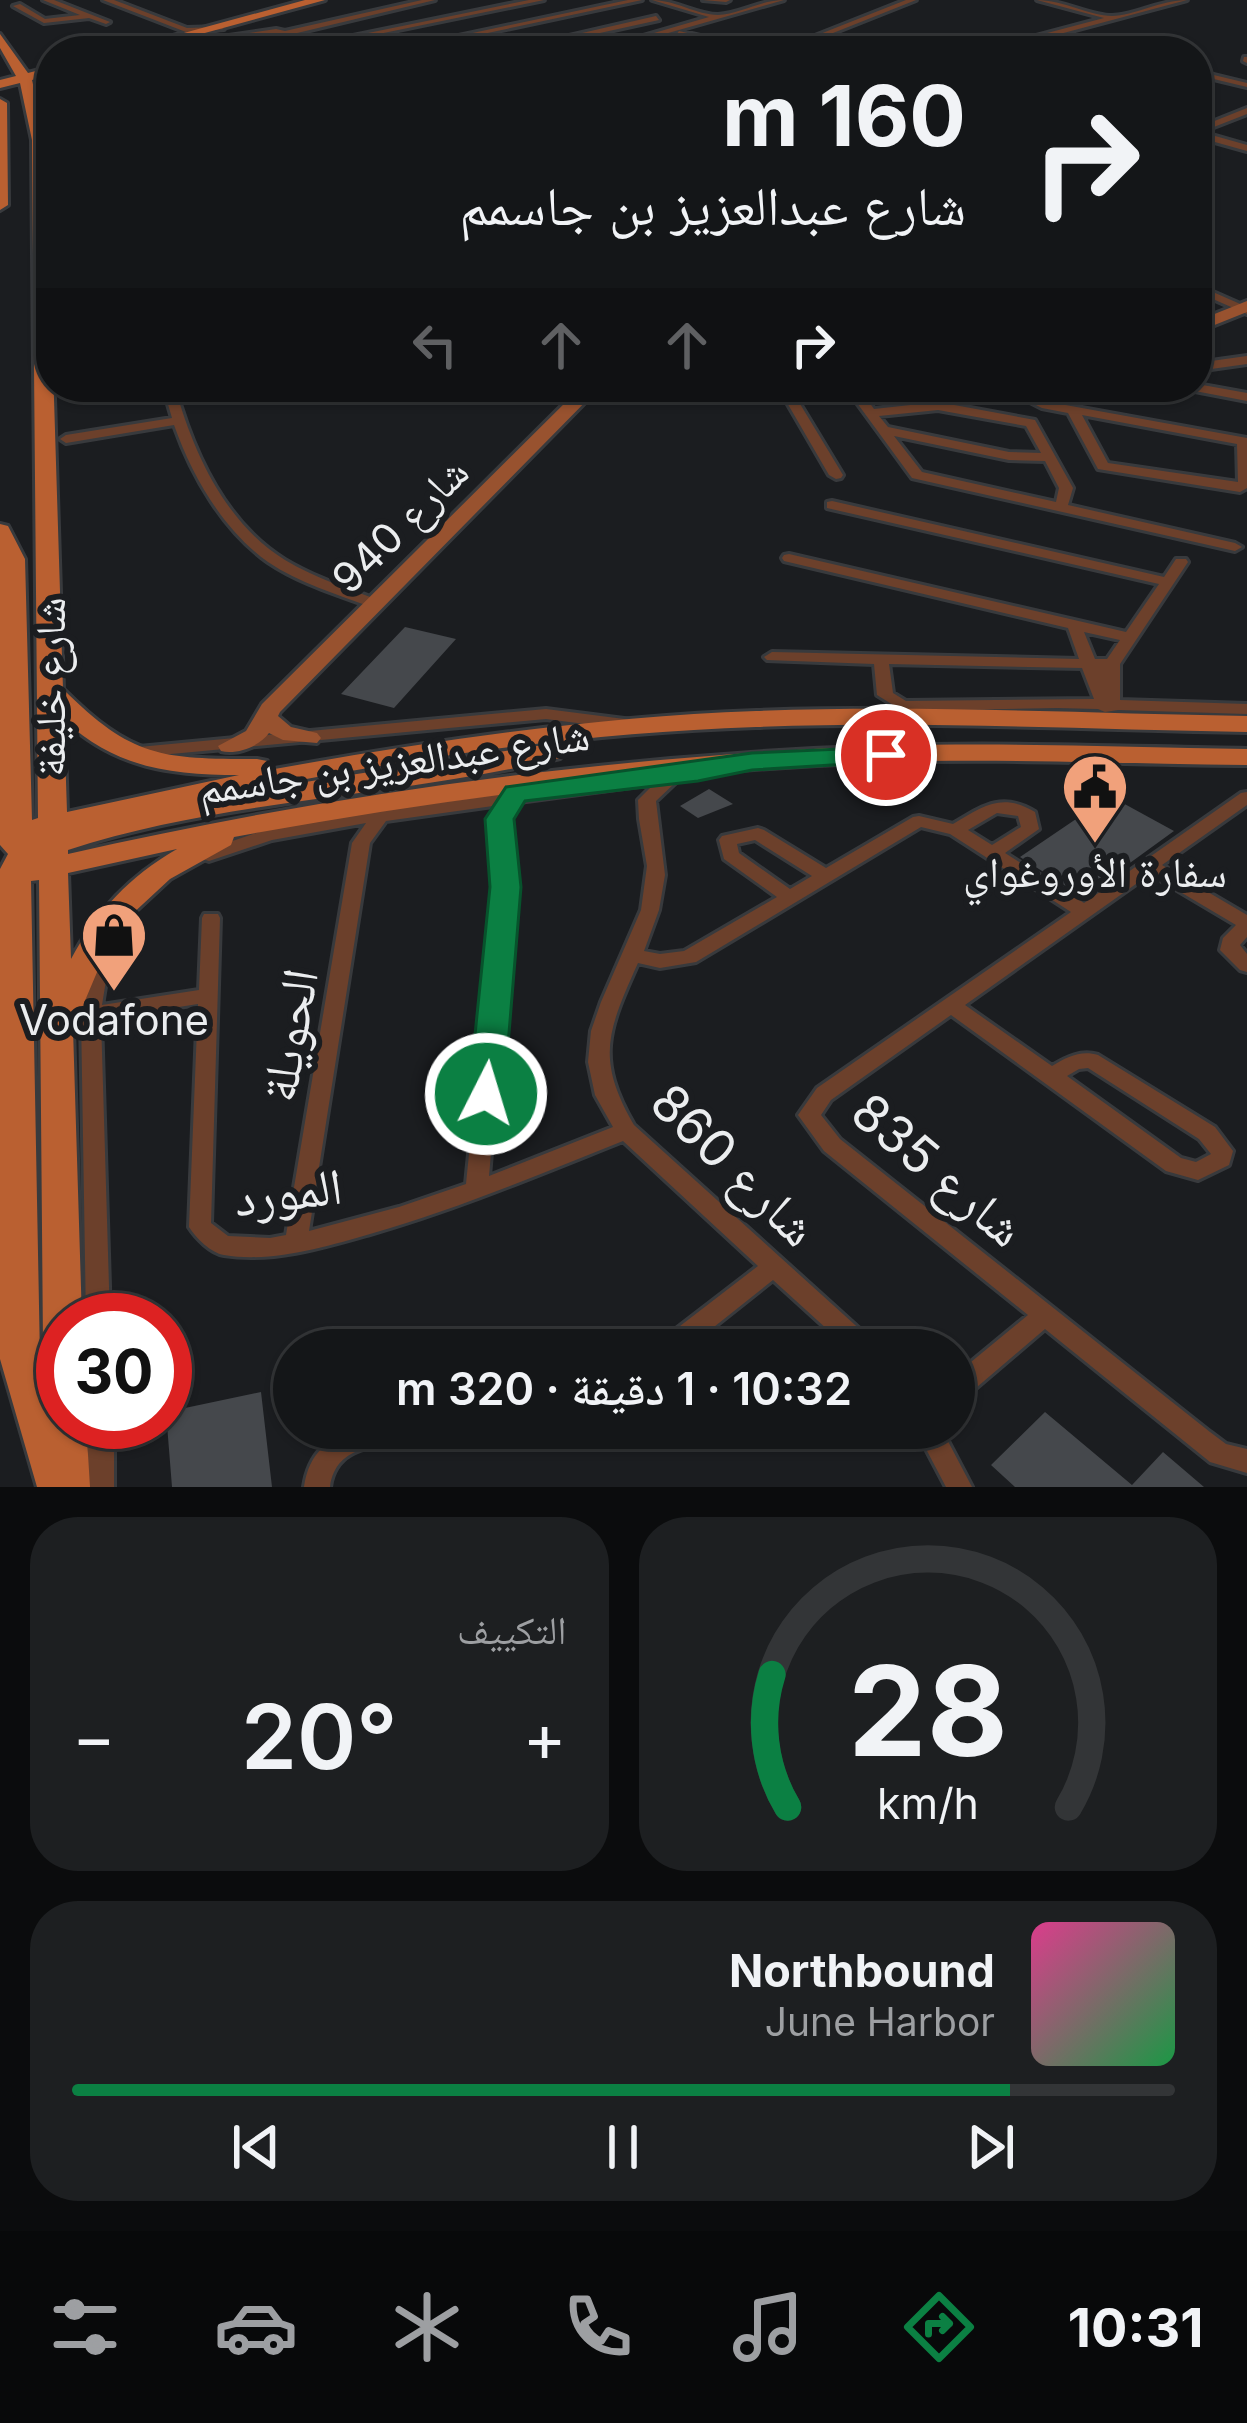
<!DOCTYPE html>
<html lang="ar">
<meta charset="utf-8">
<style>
:root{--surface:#141618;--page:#1d1f21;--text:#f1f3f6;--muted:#9d9fa2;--line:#333537;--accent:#0b8043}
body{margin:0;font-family:Inter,"Noto Naskh Arabic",sans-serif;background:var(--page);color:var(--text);direction:rtl;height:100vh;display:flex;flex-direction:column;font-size:45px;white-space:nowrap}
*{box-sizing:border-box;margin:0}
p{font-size:39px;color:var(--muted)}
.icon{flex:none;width:66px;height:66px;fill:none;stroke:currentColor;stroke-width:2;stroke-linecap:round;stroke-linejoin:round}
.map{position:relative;height:1487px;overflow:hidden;direction:ltr}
.details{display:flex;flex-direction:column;gap:30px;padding:30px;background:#0b0c0d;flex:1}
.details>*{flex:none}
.top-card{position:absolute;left:36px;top:36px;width:1176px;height:366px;border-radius:48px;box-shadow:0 3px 9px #0004,0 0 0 3px var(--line);direction:rtl;background:#141618;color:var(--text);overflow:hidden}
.speed{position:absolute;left:36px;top:1293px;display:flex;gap:24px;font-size:60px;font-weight:700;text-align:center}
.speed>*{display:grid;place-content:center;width:156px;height:156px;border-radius:50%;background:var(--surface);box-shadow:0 3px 9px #0004,0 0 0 3px var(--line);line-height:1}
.speed .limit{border:18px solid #d22;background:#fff;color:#111}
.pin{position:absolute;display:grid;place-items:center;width:102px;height:102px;color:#fff;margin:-51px;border:6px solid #fff;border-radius:50%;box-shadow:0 3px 12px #0007}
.me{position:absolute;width:132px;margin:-66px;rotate:5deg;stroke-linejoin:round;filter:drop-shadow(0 0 9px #0008)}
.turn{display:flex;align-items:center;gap:42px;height:252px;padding:0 48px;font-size:54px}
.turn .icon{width:156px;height:156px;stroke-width:2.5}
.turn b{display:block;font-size:84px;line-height:102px}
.lanes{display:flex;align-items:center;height:114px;padding:0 48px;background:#0003;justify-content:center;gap:60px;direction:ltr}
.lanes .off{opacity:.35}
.big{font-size:90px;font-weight:600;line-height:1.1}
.details .tile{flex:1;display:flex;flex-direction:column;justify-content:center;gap:18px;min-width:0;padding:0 42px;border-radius:48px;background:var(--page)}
.details .dial{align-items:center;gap:0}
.dial svg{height:312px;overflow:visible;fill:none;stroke:var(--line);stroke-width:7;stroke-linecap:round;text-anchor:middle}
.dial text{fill:var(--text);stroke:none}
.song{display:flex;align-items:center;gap:36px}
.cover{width:144px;height:144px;border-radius:18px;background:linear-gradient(135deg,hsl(330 70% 55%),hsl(140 70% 35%))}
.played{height:12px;border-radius:6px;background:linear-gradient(90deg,var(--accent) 85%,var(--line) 85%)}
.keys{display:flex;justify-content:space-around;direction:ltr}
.heat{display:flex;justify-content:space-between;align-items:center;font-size:66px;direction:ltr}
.details .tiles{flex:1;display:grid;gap:30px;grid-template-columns:1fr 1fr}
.tile:last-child{grid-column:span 2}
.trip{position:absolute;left:273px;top:1329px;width:702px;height:120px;border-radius:60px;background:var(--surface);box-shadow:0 3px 9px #0004,0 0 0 3px var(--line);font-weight:600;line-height:120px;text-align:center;direction:rtl}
.menu{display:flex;height:192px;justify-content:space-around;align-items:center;background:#08090a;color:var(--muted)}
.menu .icon{width:84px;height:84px}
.menu .on{color:var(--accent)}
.menu b{font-size:54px;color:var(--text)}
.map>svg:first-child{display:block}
.building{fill:#45484c}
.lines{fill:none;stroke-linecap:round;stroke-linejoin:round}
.street-casing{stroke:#383a3d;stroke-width:6}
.secondary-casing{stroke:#383a3d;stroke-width:6}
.primary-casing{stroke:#383a3d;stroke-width:6}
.street{fill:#6c402b;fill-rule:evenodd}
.secondary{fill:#98522f;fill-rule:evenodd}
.primary{fill:#ba6031;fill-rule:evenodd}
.route{fill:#0b8043;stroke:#07532c;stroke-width:3}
.labels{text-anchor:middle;stroke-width:12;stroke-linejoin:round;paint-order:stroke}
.street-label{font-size:42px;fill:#ebedef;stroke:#1b1d20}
.poi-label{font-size:42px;fill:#ebedef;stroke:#1b1d20}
.near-street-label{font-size:51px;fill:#ebedef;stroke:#1b1d20}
</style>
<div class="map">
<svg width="1247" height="1487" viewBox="0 0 1247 1487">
<rect width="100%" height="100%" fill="#1b1d20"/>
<!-- building -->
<path class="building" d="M405 627 456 639 394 708 341 694Z
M709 789 733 804 698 818 680 806Z
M1110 796 1174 831 1083 897 1020 857Z
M261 1392 272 1487H172L166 1412Z
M1045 1412 1132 1485 1163 1452 1204 1487H1015L991 1465Z"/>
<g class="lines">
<!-- street casing -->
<g class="street-casing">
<path id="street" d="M43 0H54L110 22 106 24 89 18 44 23 13 6 20 4 45 19 80 15Z
M103 0H114L187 28 220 27 224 29 186 32Z
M422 0H435L293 34 300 37 296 39 276 33 233 38 229 36 276 29 285 31Z
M529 0H544L296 51H280Z
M628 0H642L403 51H388Z
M652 0C675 0 697 15 718 15 740 14 761 0 784 0L605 51H592L709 17Z
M703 0H730L726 2Z
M906 0H916L828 35 888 51C866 51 848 42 827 40 810 38 795 51 777 51Z
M1037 0C1063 0 1090 16 1112 16 1133 16 1161 0 1187 0L1056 35 1117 51C1093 51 1068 37 1048 37 1028 36 1003 51 979 51L1104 18Z
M656 16 659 20 518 51H504Z
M679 31 755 49 756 51C742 51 727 44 714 45 702 45 694 51 682 51L706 42 676 35Z
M255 42 278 51H267L254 46 221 51Z
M1244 57H1247V63L1243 61Z
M1197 71 1247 83V87L1197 75Z
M1247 108V114L1201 132 1247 145V151L1197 137V128Z
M1197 285 1247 307V314L1197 292Z
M1247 356V364L1204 370 1198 366 1204 362Z
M1197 384 1247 393V401L1195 391 1189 387H1197Z
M163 387H175C193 452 225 523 285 560 315 578 349 589 381 601L383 604 381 607H371C336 594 299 583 268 562 223 530 192 476 174 425L66 443 60 439 66 435 172 418Z
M848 387H858L874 409 938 402 1035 420 1073 488 1068 505 1235 543 1242 547 1235 551 912 478 849 392ZM938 410 1026 426 1041 453 1009 452 888 427 879 416ZM894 436 1009 460 1045 461 1059 488 1056 502 922 472Z
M1000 387H1016L1049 402 1247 438V488L1240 492 1098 469 1068 413 1042 408ZM1082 415 1237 444 1238 482 1108 463Z
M788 390 794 394 843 475 841 478 836 479 829 475 782 394Z
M832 501 1164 577 1176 559H1186L1188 562 1120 664V700L1247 704V714L1118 710 1105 712 1098 709 1057 708 903 711 877 695 874 664 767 660 764 657 772 652 1079 659 1068 628 784 561 782 558 784 555 789 554 1126 632 1159 584 827 508V502ZM1084 632 1120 640 1107 659H1095ZM889 664 1082 668 1094 699 906 701 893 693Z
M546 709 632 720 640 725 632 730 546 719 139 757 131 752 139 747Z
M709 766 715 767 717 771 715 775 677 781 656 801 665 875 659 910 644 951 660 954 684 951 777 897 724 859 719 840 722 836 758 828 764 830 826 868 913 817 919 816 953 824C983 806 1002 792 1035 812L1039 829 1005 853 1084 903 1241 793 1247 792V805L1162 865 1247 915V937L1240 945 1247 954V972L1240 970 1220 950 1223 938 1236 925 1150 874 965 1005 1052 1066C1067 1057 1081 1050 1098 1055L1215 1127 1233 1151 1229 1165 1198 1180 1166 1171 951 1015 831 1100 821 1115 840 1139 1210 1432 1226 1444 1247 1449V1473L1210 1462 1045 1329 963 1399 954 1402V1376L1028 1315 824 1151 798 1115 817 1088 1071 912 950 834 921 827 696 962 660 968 638 963C608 1030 595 1058 634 1125L875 1343 878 1350H850L773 1280 685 1350H655L658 1343 758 1266 623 1141C540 1174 457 1209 370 1234 325 1247 272 1263 224 1255 211 1253 196 1238 189 1227L198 1004 101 1019 110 1320H86L81 1014 89 962 92 957H106L109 962 102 1005 199 990 202 918 204 914H218L220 918 211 1223 228 1236 270 1238 286 1235 352 843 366 823 272 840 209 861 203 859 200 855 203 851 262 831 329 818 508 793 516 789 523 791ZM654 784 638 800 639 819 647 866 641 910 601 1002 591 1031 588 1062 595 1095 613 1127 489 1176 514 888 509 819 519 802ZM500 805 491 819 496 888 466 1184 399 1207 309 1231 370 843 386 821ZM997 813 1018 816 1021 827 992 845 968 830ZM755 840 812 876 790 889 739 853 737 844ZM1088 1068 1199 1139 1211 1154 1196 1162 1181 1158 1067 1076 1079 1069Z
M88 1422H114V1487H88Z
M358 1428H419L415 1436C382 1448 336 1442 330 1487H304C309 1453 327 1439 358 1428Z
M915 1428H941L972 1487H946Z"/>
</g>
<!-- secondary casing -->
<g class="secondary-casing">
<path id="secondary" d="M1247 301V312L1197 332V321Z
M581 387H600L280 712 278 716 291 727 317 733 321 738 317 743 283 740 269 733C260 746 237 755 221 751L218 746 246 731 262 704Z
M634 387H877L868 392 754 399 643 392Z"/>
</g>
<!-- primary casing -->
<g class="primary-casing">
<path id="primary" d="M305 0H325L139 51H118Z
M0 34 28 73 51 67V75L32 80 46 140 63 689C132 758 162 759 257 759L267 761 269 770C430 741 592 717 756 711 920 705 1083 713 1247 716V732C1084 729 920 721 756 727 581 733 406 758 234 793L550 744 564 752 560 758C397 798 227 798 68 850V854C335 793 608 756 882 746 1003 742 1125 747 1247 749V765C1126 764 1005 758 884 762 666 770 449 797 234 837L231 845 170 879 129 917 103 958 73 1029 82 1320H63V1362L49 1357 43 1345 39 880 31 881 40 1359 55 1408 63 1405V1422H86L90 1487H37L0 1359V869L8 854 0 845V524L8 526 25 559 32 820 38 818 32 140 20 83 0 88V80L16 76 0 48ZM64 720C116 768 171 775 239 775L67 812ZM177 849C129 877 98 910 71 959L68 873Z
M0 99 7 103 8 205 0 210Z"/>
</g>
<!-- street -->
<use href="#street" class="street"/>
<!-- secondary -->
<use href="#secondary" class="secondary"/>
<!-- primary -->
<use href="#primary" class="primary"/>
</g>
<!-- route -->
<path class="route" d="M886 747 900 755 896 761 752 770 698 781 525 801 514 819 521 887 504 1094 499 1103H474L469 1094 490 887 485 819 506 787 752 753Z"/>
<!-- icons -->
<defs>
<g id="civic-pin" transform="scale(3.45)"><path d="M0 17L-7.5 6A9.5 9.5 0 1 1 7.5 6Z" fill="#f1a17b" stroke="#1b1d20"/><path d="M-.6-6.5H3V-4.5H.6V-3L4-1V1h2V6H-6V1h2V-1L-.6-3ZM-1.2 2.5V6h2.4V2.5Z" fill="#111"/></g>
<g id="shop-pin" transform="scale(3.45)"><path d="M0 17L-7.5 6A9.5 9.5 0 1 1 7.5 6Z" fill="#f1a17b" stroke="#1b1d20"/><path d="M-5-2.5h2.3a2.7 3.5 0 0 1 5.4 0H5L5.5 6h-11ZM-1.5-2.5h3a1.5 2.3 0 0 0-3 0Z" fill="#111"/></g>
</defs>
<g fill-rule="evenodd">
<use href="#civic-pin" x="1095" y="787"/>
<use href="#shop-pin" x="114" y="935"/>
</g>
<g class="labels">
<!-- street labels -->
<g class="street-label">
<text transform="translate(400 525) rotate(-45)" y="15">شارع 940</text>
<text transform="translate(50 687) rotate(-90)" y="15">شارع خليفة</text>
<text transform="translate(394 762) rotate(-8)" y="15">شارع عبدالعزيز بن جاسمم</text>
</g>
<!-- poi labels -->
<g class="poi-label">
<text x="1095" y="887">سفارة الأوروغواي</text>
<text x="114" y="1035">Vodafone</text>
</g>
<!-- near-street labels -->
<g class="near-street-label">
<text transform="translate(289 1035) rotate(-80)" y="18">الحويلة</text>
<text transform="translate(734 1165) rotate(44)" y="18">شارع 860</text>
<text transform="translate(938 1170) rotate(40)" y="18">شارع 835</text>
<text transform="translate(288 1192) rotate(-7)" y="18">المورد</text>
</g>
</g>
</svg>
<div class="speed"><div class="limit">30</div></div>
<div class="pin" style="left:886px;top:755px;background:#d93025"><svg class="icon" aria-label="arrive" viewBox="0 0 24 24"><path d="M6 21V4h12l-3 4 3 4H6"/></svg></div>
<svg class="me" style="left:486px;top:1094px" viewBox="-20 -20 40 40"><circle r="17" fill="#0b8043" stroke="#fff" stroke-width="3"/><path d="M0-11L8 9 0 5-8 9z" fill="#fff"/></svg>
<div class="trip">10:32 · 1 دقيقة · 320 m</div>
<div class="top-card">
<div class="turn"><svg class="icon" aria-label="right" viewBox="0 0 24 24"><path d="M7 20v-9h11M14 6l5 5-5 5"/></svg><div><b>160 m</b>شارع عبدالعزيز بن جاسمم</div></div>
<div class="lanes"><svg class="icon off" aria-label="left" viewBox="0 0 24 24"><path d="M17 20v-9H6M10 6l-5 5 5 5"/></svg><svg class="icon off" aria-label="ahead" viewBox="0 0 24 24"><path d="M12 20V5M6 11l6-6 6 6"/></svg><svg class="icon off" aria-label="ahead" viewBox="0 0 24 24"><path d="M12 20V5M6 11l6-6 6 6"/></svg><svg class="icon" aria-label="right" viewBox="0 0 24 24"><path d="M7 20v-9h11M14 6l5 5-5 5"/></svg></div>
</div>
</div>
<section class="details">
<div class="tiles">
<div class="tile dial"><svg viewBox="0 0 100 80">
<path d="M14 69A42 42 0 1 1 86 69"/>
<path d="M14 69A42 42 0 0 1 10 35" stroke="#0b8043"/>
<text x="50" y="56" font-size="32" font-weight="700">28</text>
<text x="50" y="72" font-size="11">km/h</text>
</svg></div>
<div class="tile"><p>التكييف</p>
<div class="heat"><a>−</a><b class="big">20°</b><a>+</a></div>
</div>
<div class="tile">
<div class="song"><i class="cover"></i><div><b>Northbound</b><p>June Harbor</p></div></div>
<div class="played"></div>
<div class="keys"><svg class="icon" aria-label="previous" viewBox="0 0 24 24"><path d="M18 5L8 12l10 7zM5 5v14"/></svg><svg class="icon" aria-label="pause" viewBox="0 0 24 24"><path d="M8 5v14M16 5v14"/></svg><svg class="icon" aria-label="next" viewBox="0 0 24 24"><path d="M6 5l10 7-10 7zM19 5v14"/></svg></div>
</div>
</div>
</section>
<nav class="menu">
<b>10:31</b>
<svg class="icon on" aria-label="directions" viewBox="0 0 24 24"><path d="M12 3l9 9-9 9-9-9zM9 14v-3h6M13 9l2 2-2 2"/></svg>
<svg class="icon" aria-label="music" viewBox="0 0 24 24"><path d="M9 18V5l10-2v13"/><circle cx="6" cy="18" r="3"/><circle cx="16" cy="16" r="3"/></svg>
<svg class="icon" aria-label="phone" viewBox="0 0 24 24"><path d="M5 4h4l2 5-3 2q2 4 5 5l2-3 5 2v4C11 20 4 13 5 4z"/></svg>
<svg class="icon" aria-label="climate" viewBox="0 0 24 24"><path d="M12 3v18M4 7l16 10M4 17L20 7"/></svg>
<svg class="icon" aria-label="car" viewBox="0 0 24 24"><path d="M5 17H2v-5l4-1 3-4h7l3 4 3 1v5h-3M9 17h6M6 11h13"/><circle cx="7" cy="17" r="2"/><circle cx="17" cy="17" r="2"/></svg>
<svg class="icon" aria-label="filters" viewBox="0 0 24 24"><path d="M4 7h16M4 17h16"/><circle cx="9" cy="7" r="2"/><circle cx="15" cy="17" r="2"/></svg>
</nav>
